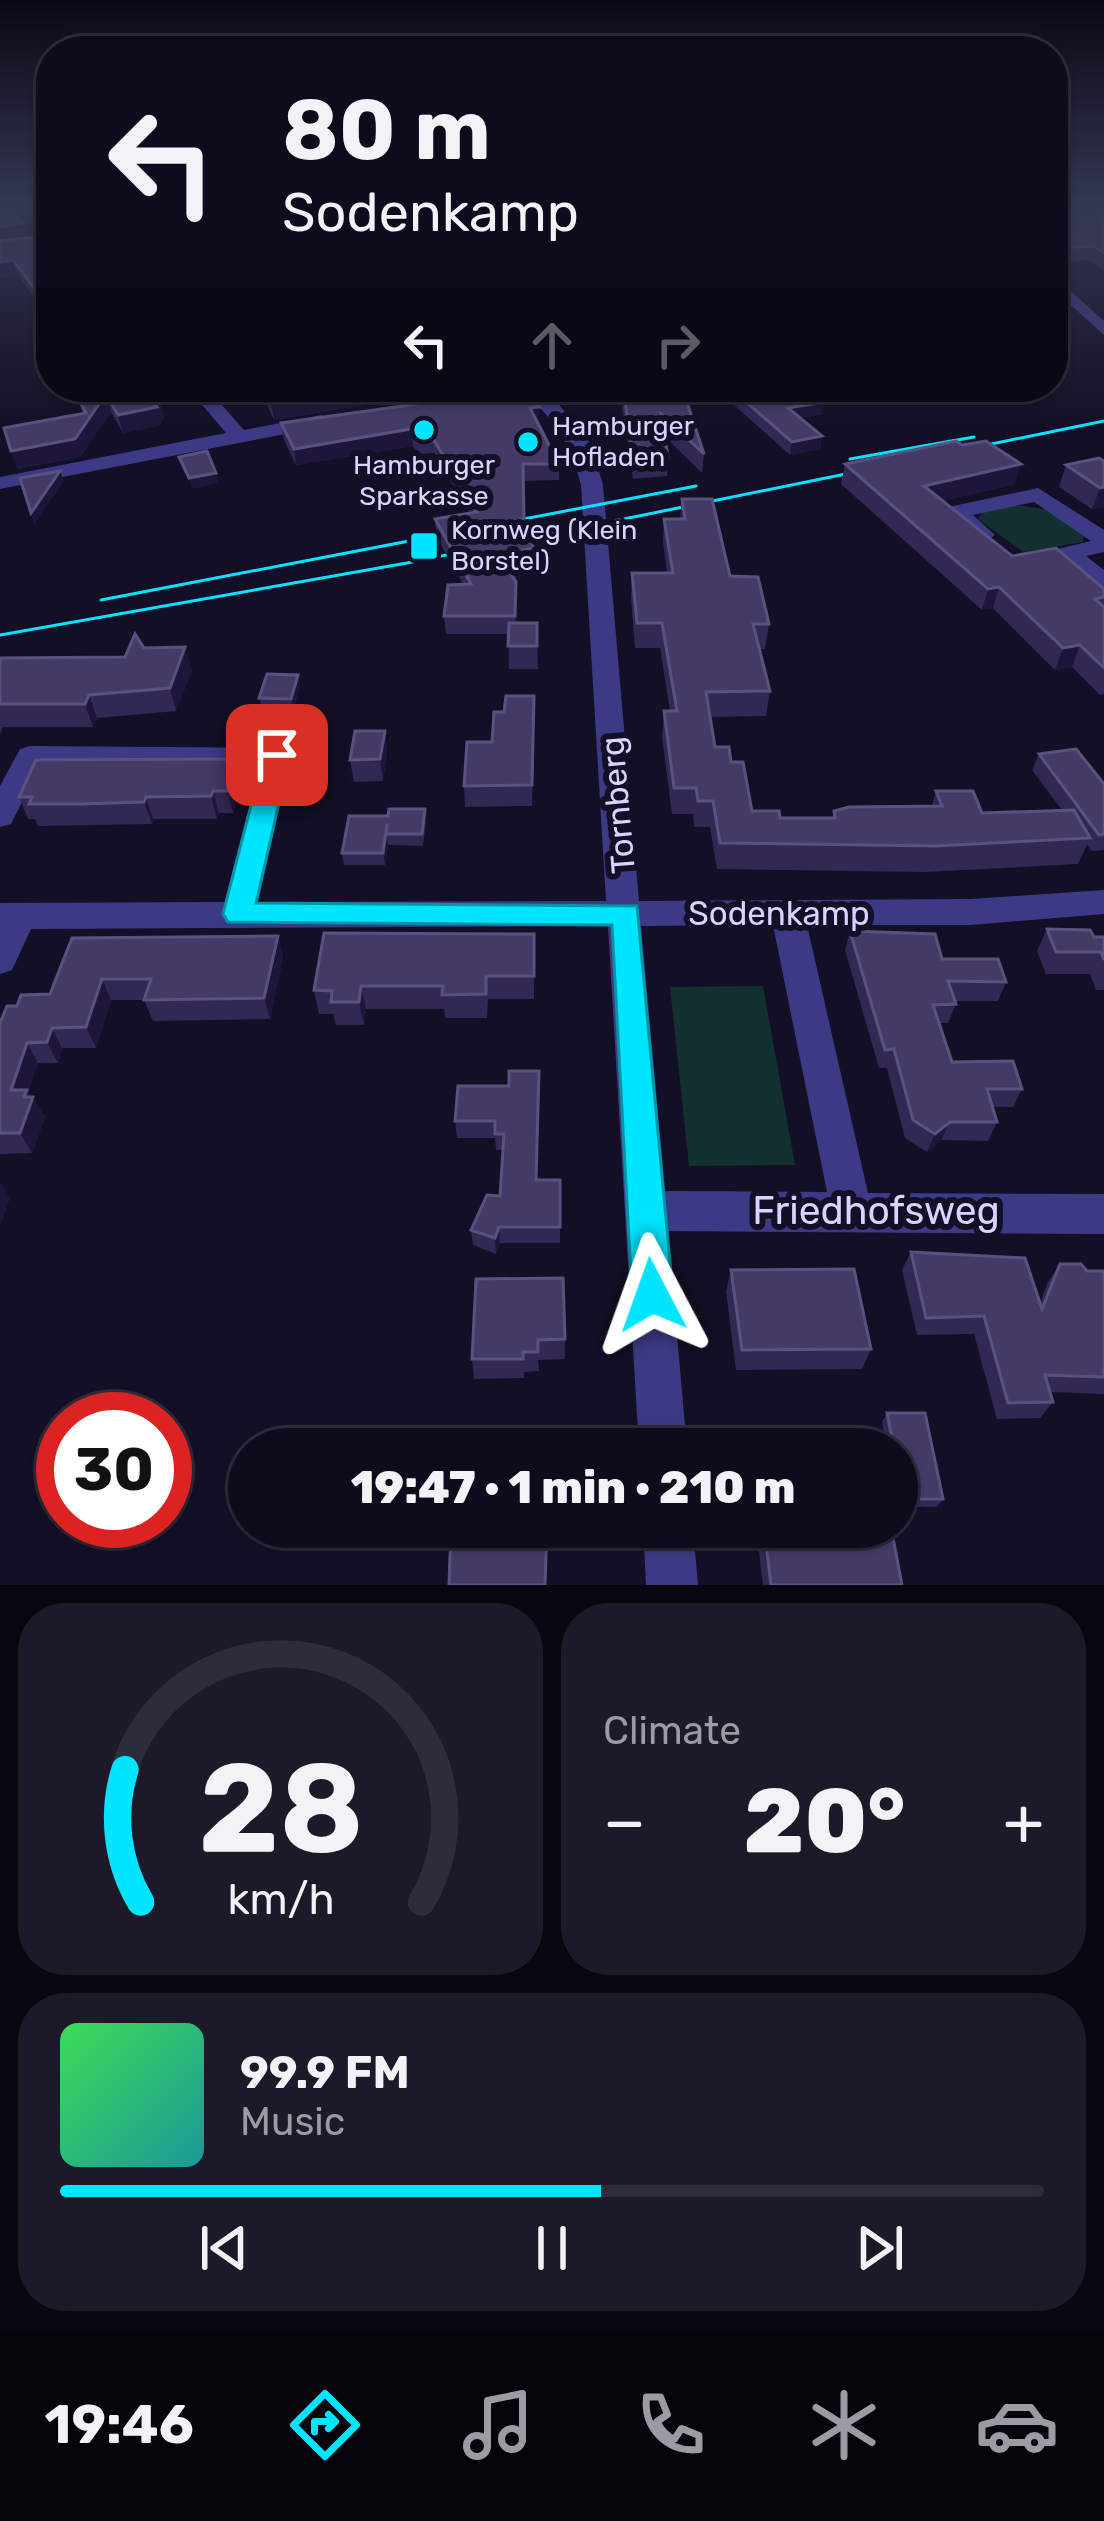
<!DOCTYPE html>
<meta charset="utf-8">
<style>
:root{--surface:#0e0b1c;--page:#1c1929;--text:#f1f3f6;--muted:#9b9ba3;--line:#2e2b3b;--accent:#00e5ff}
body{margin:0;font-family:Rubik,sans-serif;background:var(--page);color:var(--text);height:100vh;display:flex;flex-direction:column;font-size:45px;white-space:nowrap}
*{box-sizing:border-box;margin:0}
p{font-size:39px;color:var(--muted)}
.icon{flex:none;width:66px;height:66px;fill:none;stroke:currentColor;stroke-width:2;stroke-linecap:round;stroke-linejoin:round}
.map{position:relative;height:1585px;overflow:hidden}
.drawer{display:flex;flex-direction:column;gap:18px;padding:18px;background:#08060f;flex:1}
.drawer>*{flex:none}
.guide{position:absolute;left:36px;top:36px;width:1032px;height:366px;border-radius:48px;box-shadow:0 3px 9px #0004,0 0 0 3px var(--line);background:#0e0b1c;color:var(--text);overflow:hidden}
.speed{position:absolute;left:36px;top:1392px;display:flex;gap:24px;font-size:60px;font-weight:700;text-align:center}
.speed>*{display:grid;place-content:center;width:156px;height:156px;border-radius:50%;background:var(--surface);box-shadow:0 3px 9px #0004,0 0 0 3px var(--line);line-height:1}
.speed .limit{border:18px solid #d22;background:#fff;color:#111}
.pin{position:absolute;display:grid;place-items:center;width:102px;height:102px;color:#fff;margin:-51px;border-radius:24px;box-shadow:0 6px 18px #0006}
.me{position:absolute;width:132px;margin:-66px;rotate:356deg;stroke-linejoin:round;filter:drop-shadow(0 0 9px #0008)}
.turn{display:flex;align-items:center;gap:42px;height:252px;padding:0 48px;font-size:54px}
.turn .icon{width:156px;height:156px;stroke-width:2.5}
.turn b{display:block;font-size:84px;line-height:102px}
.lanes{display:flex;align-items:center;height:114px;padding:0 48px;background:#0003;justify-content:center;gap:60px;direction:ltr}
.lanes .off{opacity:.35}
.big{font-size:90px;font-weight:800;line-height:1.1}
.drawer .tile{flex:1;display:flex;flex-direction:column;justify-content:center;gap:18px;min-width:0;padding:0 42px;border-radius:48px;background:var(--page)}
.drawer .dial{align-items:center;gap:0}
.dial svg{height:312px;overflow:visible;fill:none;stroke:var(--line);stroke-width:7;stroke-linecap:round;text-anchor:middle}
.dial text{fill:var(--text);stroke:none}
.song{display:flex;align-items:center;gap:36px}
.cover{width:144px;height:144px;border-radius:18px;background:linear-gradient(135deg,hsl(130 70% 55%),hsl(180 70% 35%))}
.played{height:12px;border-radius:6px;background:linear-gradient(90deg,var(--accent) 55%,var(--line) 55%)}
.keys{display:flex;justify-content:space-around;direction:ltr}
.heat{display:flex;justify-content:space-between;align-items:center;font-size:66px;direction:ltr}
.drawer .tiles{flex:1;display:grid;gap:18px;grid-template-columns:1fr 1fr}
.tile:last-child{grid-column:span 2}
.trip{position:absolute;left:228px;top:1428px;width:690px;height:120px;border-radius:60px;background:var(--surface);box-shadow:0 3px 9px #0004,0 0 0 3px var(--line);font-weight:800;line-height:120px;text-align:center}
.tabs{display:flex;height:192px;justify-content:space-around;align-items:center;background:#06040b;color:var(--muted)}
.tabs .icon{width:84px;height:84px}
.tabs .on{color:var(--accent)}
.tabs b{font-size:54px;color:var(--text)}
.map>svg:first-child{display:block}
.green{fill:#12302f}
.lines{fill:none;stroke-linecap:round;stroke-linejoin:round}
.minor{fill:#3d3a85;fill-rule:evenodd}
.secondary{fill:#6f6bff;fill-rule:evenodd}
.tram{stroke:#00e5ff;stroke-width:3}
.wall{fill:#312854}
.shaded-wall{fill:#1d163a}
.building{fill:#433a66;stroke:#5a527e;stroke-width:3}
.route{fill:#00e5ff;stroke:#0095a6;stroke-width:3}
.poi-dot{fill:#00e5ff;stroke:#130f26;stroke-width:4.5}
.labels{text-anchor:middle;stroke-width:12;stroke-linejoin:round;paint-order:stroke}
.far-poi-label{font-size:27px;fill:#d9d4ff;stroke:#130f26;text-anchor:start}
.street-label{font-size:33px;fill:#d9d4ff;stroke:#130f26}
.near-street-label{font-size:39px;fill:#d9d4ff;stroke:#130f26}
</style>
<div class="map">
<svg width="1104" height="1585" viewBox="0 0 1104 1585">
<rect width="100%" height="100%" fill="#130f26"/>
<!-- green -->
<path class="green" d="M1016 505 1049 510 1084 534 1083 542 1023 552 978 519 983 512Z
M763 986 795 1165 689 1166 670 987Z"/>
<g class="lines">
<!-- minor -->
<path class="minor" d="M1053 275 1104 321V335L1053 289Z
M187 387H206L244 430 322 415 332 421 322 427 0 489V477L226 433Z
M530 387H641L632 393 553 397 591 444 603 485 639 901 970 899 1104 890V914L970 925H807L868 1193 1104 1194V1234L668 1231 687 1449H639L608 926 31 929 12 970 0 974V903L225 902 260 765 40 766 11 824 0 827V786L20 749 30 746 287 748 291 755 258 902 606 901 581 485C571 445 554 415 521 393ZM773 925 827 1192 665 1191 641 926Z
M1038 488 1104 530V552L1086 556 1104 570V589L1064 562 1020 568V558L1091 541 1034 502 973 515 995 535 984 542 945 512 948 507Z
M643 1527H693L698 1585H646Z"/>
<!-- secondary -->
<path class="secondary" d="M51 238V246L0 254V246Z"/>
<!-- tram -->
<path class="tram" d="M957 451 1104 421
M850 459 974 437
M101 600 696 486
M0 635 407 563 875 468"/>
</g>
<!-- wall -->
<path class="wall" d="M1053 204H1104V271L1090 260 1053 262Z
M0 205 22 223 27 237 12 240 51 256V320L18 275 0 278Z
M73 387H160L164 404 161 405 164 419 160 420 161 425 123 433 111 412 80 457 17 469 83 414Z
M262 387H473L274 420 265 400Z
M682 387 704 454 702 473 665 437 668 457 667 476 633 479 622 407 623 389Z
M724 387H805L822 414 800 418 822 436 820 449 790 455 723 395Z
M539 422 559 464V480L523 481 524 533 534 548V566L527 567V575L513 577 516 623H537L538 669H509V634H446L444 616 463 584 436 536 435 519 469 513 434 453 419 454 413 446 296 465 284 440 281 423Z
M1104 461V507L1092 509 1059 487 1066 465Z
M845 464 1015 484 942 501 1012 556 1104 589V694L1100 695 1072 667 1055 670 993 608 982 610 841 484Z
M682 499 730 576 769 624 765 649H759L770 691 766 716 710 717 715 747 731 762 752 811 780 818H832L834 811 932 806 936 791 982 813 1062 810 1032 770 1039 754 1104 784V850L1092 851 1087 845 1078 864 926 872 717 869 710 827H694L693 814H672L662 737 664 711H670L660 648H635L631 598 632 573H667L663 542 664 519H680Z
M185 647 192 670 176 711 97 718 93 727H3L0 734V658L125 657 144 648Z
M300 686 293 711 262 710 259 698Z
M534 717 532 806 465 807 464 786 492 742Z
M385 731 387 753 383 781 354 782 350 760Z
M236 759 242 782 233 813H219L217 819H153L152 824 38 826 35 819H28L19 797Z
M349 816 426 821 423 846 388 845 385 865H344L342 853Z
M1047 929 1094 937H1104V990H1096L1090 974H1046L1037 951Z
M850 931 942 959 1006 982 998 1001H954L956 1004 948 1023H939L952 1062 1022 1089 1013 1107H993L997 1122 988 1141 941 1140 927 1152 905 1138 887 1068H879L845 950Z
M534 934V999H488L487 1018H445L444 1009H366L364 1025H336L333 1014H319L314 990Z
M278 936 283 957 270 1019 153 1021 144 1000H111L96 1048H62L58 1063H38L28 1092 45 1117 32 1153 0 1154V1023L17 1006 50 994 72 938Z
M509 1086 537 1180H560V1243H500L496 1254 473 1245 471 1230 500 1196 503 1150H496L495 1138H457L455 1121Z
M911 1252 1040 1303 1048 1282 1060 1264 1087 1271H1104V1394L1050 1392 1053 1402 1040 1418 997 1419 974 1334 917 1335 902 1270Z
M731 1270 871 1349 862 1369 736 1370 726 1291Z
M476 1279 565 1339V1359L538 1360 539 1371 524 1372V1378L474 1379 472 1359Z
M887 1413 943 1499 937 1507H897V1449H887L882 1422Z
M756 1527H764L902 1585H763Z"/>
<!-- shaded-wall -->
<path class="shaded-wall" d="M22 223 27 237 0 242V227Z
M13 260 18 275 0 278V262Z
M1060 333 1055 349H1053V334Z
M160 387 164 404 161 405 164 419 160 420 161 425 123 433 118 415 152 388Z
M368 387H473L274 420 271 403Z
M106 394 111 412 80 457 17 469 11 451 75 439Z
M824 402 822 414 787 420 788 408Z
M539 407V422L531 424 530 408Z
M411 429 413 446 296 465 294 449Z
M822 436 820 449 790 455 792 442Z
M1021 464 1015 484 919 506 924 486Z
M60 471 64 481 34 524 31 513Z
M216 473 219 483 192 489 189 478Z
M1104 487V507L1092 509 1100 488Z
M534 548V566L527 567V575L504 579V561L523 550Z
M999 587 993 608 982 610 988 589Z
M1080 645 1072 667 1055 670 1063 648Z
M185 647 192 670 176 711 170 688Z
M298 675 300 686 293 711 291 699Z
M89 695 97 718 93 727 85 704Z
M385 731 387 753 383 781 380 759Z
M236 759 242 782 233 813 227 791Z
M213 791 219 813 217 819 211 796Z
M146 797 153 819 152 824 144 802Z
M386 834 388 845 385 865 383 853Z
M278 936 283 957 270 1019 264 998Z
M102 979 111 1000 96 1048 86 1027Z
M361 986 366 1009 364 1025 359 1002Z
M52 1028 62 1048 58 1063 47 1042Z
M27 1043 38 1063 28 1092 32 1099 33 1097 45 1117 32 1153 20 1133 11 1090Z
M950 1122 941 1140 927 1152 935 1134Z
M0 1182 10 1198 0 1227Z
M499 1227 500 1243 496 1254 495 1238Z"/>
<!-- building -->
<path class="building" d="M6 204 22 223 0 227V205Z
M1053 204H1104V253L1094 246 1053 248Z
M35 237 51 256V310L13 260 0 262V241Z
M73 387H158L152 388 160 401 154 403 157 407 118 415 106 394 75 439 11 451 4 428 86 413Z
M263 387H368L271 403Z
M627 387H682L704 454 661 414 668 457 634 460 623 389Z
M729 387H805L824 402 788 408 822 436 792 442Z
M525 389 539 407 530 408 559 464H523L524 519 516 521 534 548 523 550 527 557 504 561 516 582 515 616H444L448 585 471 584 435 519 477 512 432 437 418 438 411 429 294 449 281 423Z
M956 441 962 445 986 441 1021 464 924 486 1012 556 1056 548 1104 589V597L1095 599 1104 607V668L1080 645 1063 648 999 587 988 589 845 464Z
M207 451 216 473 189 478 179 457Z
M1099 458 1104 461V487L1100 488 1066 465Z
M60 471 31 513 20 478Z
M682 499H712L730 576 758 577 769 624H753L770 691 706 692 715 747H729L731 762H743L752 811H779L780 818H835L834 811 849 807 942 806 936 791H973L982 813 1074 810 1090 838 935 846 720 843 713 801H698L696 788H674L664 711H677L662 623H637L632 573H673L664 519H685Z
M509 623H537V646H508Z
M135 634 144 648 185 647 170 688 89 695 85 704H0V658L125 657Z
M267 674 298 675 291 699 259 698Z
M506 696H534L532 785 464 786 467 742H492L494 712H504Z
M355 731H385L380 759 350 760Z
M1076 749 1104 784V834L1099 835 1039 754Z
M236 759 227 791H213L211 796 146 797 144 802 81 804H29L32 797H19L36 760Z
M389 809H425L422 834H386L387 824 383 853H342L349 816H388Z
M1047 929 1090 930 1094 937H1104V960L1101 952H1056Z
M850 931 935 934 942 959H998L1006 982 948 981 956 1004 933 1005 952 1062 1013 1061 1022 1089H987L997 1122H950L935 1134 913 1120 894 1049 885 1050Z
M324 933 534 934V976H486V994L442 995 443 986H361L359 1002H331L332 991 314 990Z
M278 936 264 998 144 1000 151 979H102L86 1027 52 1028 47 1042 27 1043 11 1090H27L24 1097H33L20 1133H0V1023L7 1006H17L21 995 50 994 72 938Z
M509 1071H539L536 1180H560V1227H499L495 1238 471 1230 487 1195 500 1196 504 1134H495V1121H455L458 1086H509Z
M911 1252 1025 1258 1042 1309 1060 1264H1081L1087 1271H1104V1377L1045 1375 1053 1402 1008 1403 984 1316 926 1318Z
M854 1269 871 1349 742 1350 731 1270Z
M563 1278 565 1339 538 1340V1352H523V1359H472L476 1279Z
M887 1413H925L943 1499H903L897 1467V1449H894Z
M451 1527H547L545 1585H449Z
M764 1527H891L902 1585H771Z"/>
<!-- sky -->
<linearGradient id="sky" x2="0" y2="1"><stop stop-color="#0a0815"/><stop offset="0.48" stop-color="#333752"/><stop offset="1" stop-color="#333752" stop-opacity="0"/></linearGradient>
<rect width="1104" height="426" fill="url(#sky)"/>
<!-- route -->
<path class="route" d="M277 746 290 755 256 903 637 906 673 1295 667 1310 652 1315 638 1310 632 1295 612 925 228 922 223 914 264 755Z"/>
<!-- markers -->
<g class="poi-dot">
<circle cx="424" cy="430" r="12"/>
<circle cx="528" cy="442" r="12"/>
<rect x="409" y="531" width="30" height="30" rx="6"/>
</g>
<g class="labels">
<!-- far-poi labels -->
<g class="far-poi-label">
<text x="552" y="435">Hamburger<tspan x="552" dy="31">Hofladen</tspan></text>
<text x="424" y="474" text-anchor="middle">Hamburger<tspan x="424" dy="31">Sparkasse</tspan></text>
<text x="451" y="539">Kornweg (Klein<tspan x="451" dy="31">Borstel)</tspan></text>
</g>
<!-- street labels -->
<g class="street-label">
<text transform="translate(617 805) rotate(-95)" y="12">Tornberg</text>
<text x="779" y="925">Sodenkamp</text>
</g>
<!-- near-street labels -->
<g class="near-street-label">
<text x="876" y="1224">Friedhofsweg</text>
</g>
</g>
</svg>
<div class="speed"><div class="limit">30</div></div>
<div class="pin" style="left:277px;top:755px;background:#d93025"><svg class="icon" aria-label="arrive" viewBox="0 0 24 24"><path d="M6 21V4h12l-3 4 3 4H6"/></svg></div>
<svg class="me" style="left:652px;top:1295px" viewBox="-20 -20 40 40"><path d="M0-17L14 15 0 8-14 15z" fill="#00e5ff" stroke="#fff" stroke-width="4"/></svg>
<div class="trip">19:47 · 1 min · 210 m</div>
<div class="guide">
<div class="turn"><svg class="icon" aria-label="left" viewBox="0 0 24 24"><path d="M17 20v-9H6M10 6l-5 5 5 5"/></svg><div><b>80 m</b>Sodenkamp</div></div>
<div class="lanes"><svg class="icon" aria-label="left" viewBox="0 0 24 24"><path d="M17 20v-9H6M10 6l-5 5 5 5"/></svg><svg class="icon off" aria-label="ahead" viewBox="0 0 24 24"><path d="M12 20V5M6 11l6-6 6 6"/></svg><svg class="icon off" aria-label="right" viewBox="0 0 24 24"><path d="M7 20v-9h11M14 6l5 5-5 5"/></svg></div>
</div>
</div>
<section class="drawer">
<div class="tiles">
<div class="tile dial"><svg viewBox="0 0 100 80">
<path d="M14 69A42 42 0 1 1 86 69"/>
<path d="M14 69A42 42 0 0 1 10 35" stroke="#00e5ff"/>
<text x="50" y="56" font-size="32" font-weight="700">28</text>
<text x="50" y="72" font-size="11">km/h</text>
</svg></div>
<div class="tile"><p>Climate</p>
<div class="heat"><a>−</a><b class="big">20°</b><a>+</a></div>
</div>
<div class="tile">
<div class="song"><i class="cover"></i><div><b>99.9 FM</b><p>Music</p></div></div>
<div class="played"></div>
<div class="keys"><svg class="icon" aria-label="previous" viewBox="0 0 24 24"><path d="M18 5L8 12l10 7zM5 5v14"/></svg><svg class="icon" aria-label="pause" viewBox="0 0 24 24"><path d="M8 5v14M16 5v14"/></svg><svg class="icon" aria-label="next" viewBox="0 0 24 24"><path d="M6 5l10 7-10 7zM19 5v14"/></svg></div>
</div>
</div>
</section>
<nav class="tabs">
<b>19:46</b>
<svg class="icon on" aria-label="directions" viewBox="0 0 24 24"><path d="M12 3l9 9-9 9-9-9zM9 14v-3h6M13 9l2 2-2 2"/></svg>
<svg class="icon" aria-label="music" viewBox="0 0 24 24"><path d="M9 18V5l10-2v13"/><circle cx="6" cy="18" r="3"/><circle cx="16" cy="16" r="3"/></svg>
<svg class="icon" aria-label="phone" viewBox="0 0 24 24"><path d="M5 4h4l2 5-3 2q2 4 5 5l2-3 5 2v4C11 20 4 13 5 4z"/></svg>
<svg class="icon" aria-label="climate" viewBox="0 0 24 24"><path d="M12 3v18M4 7l16 10M4 17L20 7"/></svg>
<svg class="icon" aria-label="car" viewBox="0 0 24 24"><path d="M5 17H2v-5l4-1 3-4h7l3 4 3 1v5h-3M9 17h6M6 11h13"/><circle cx="7" cy="17" r="2"/><circle cx="17" cy="17" r="2"/></svg>
</nav>
